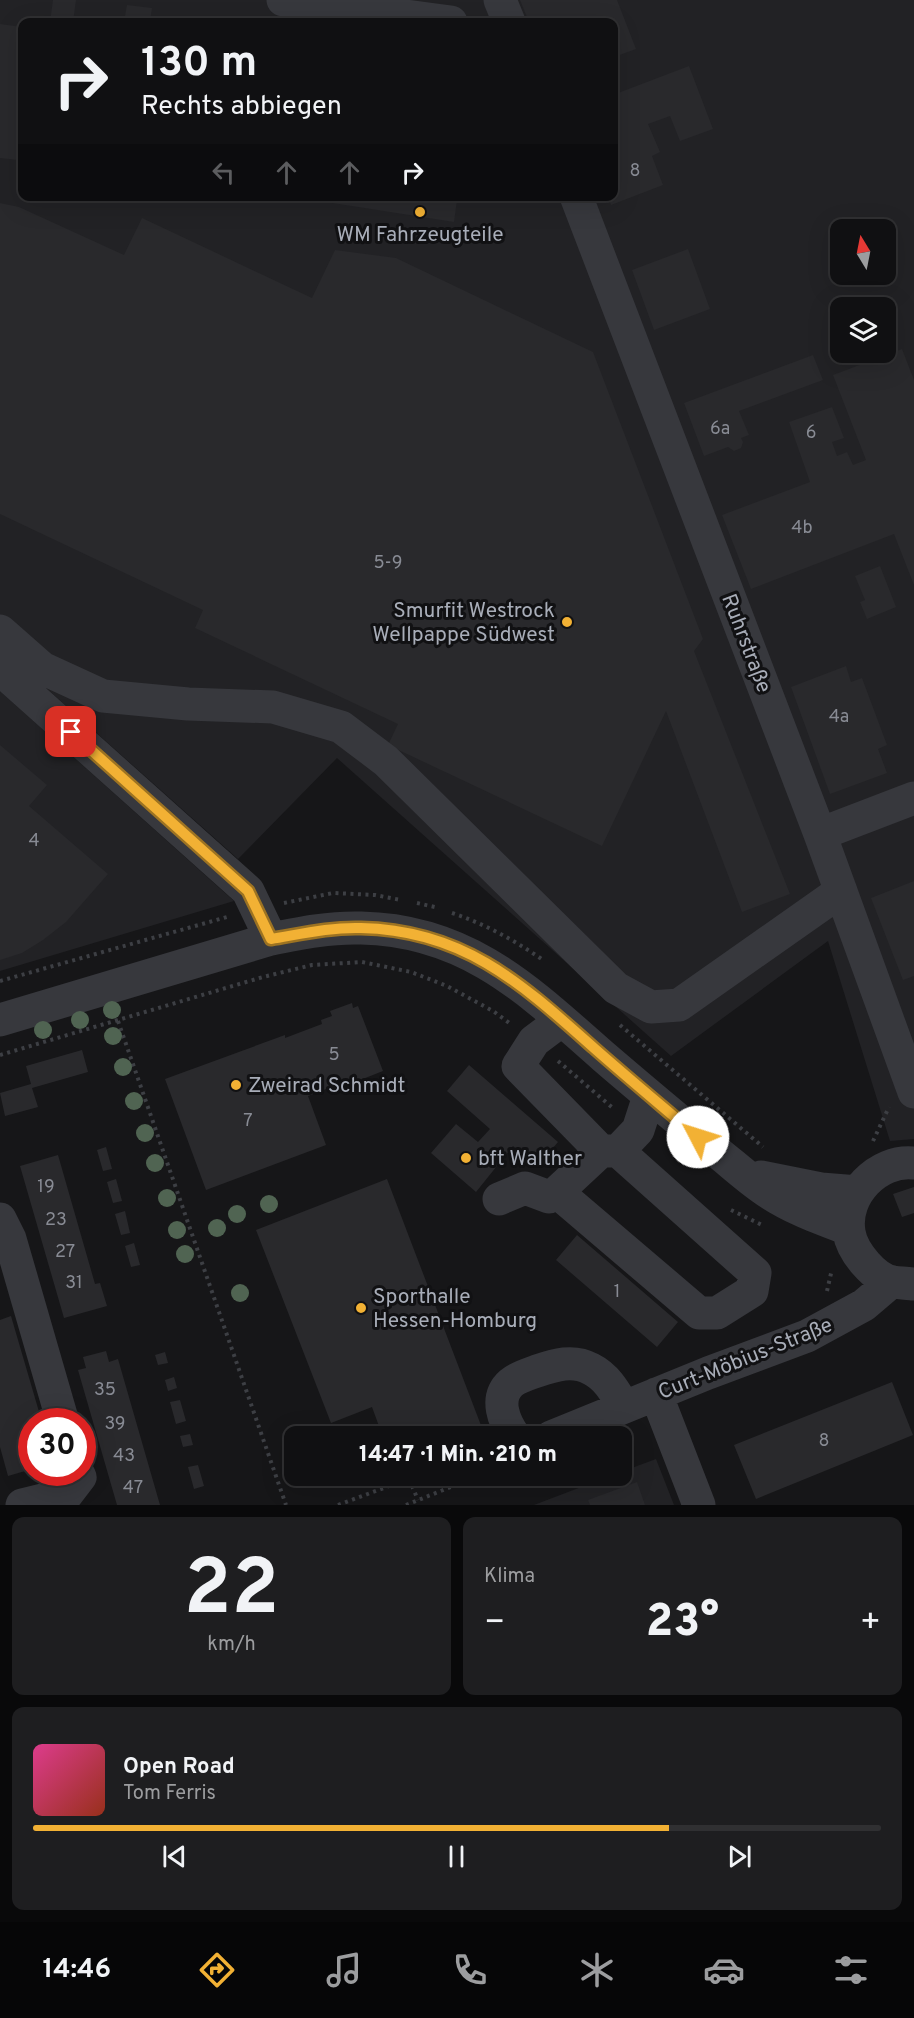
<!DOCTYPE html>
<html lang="de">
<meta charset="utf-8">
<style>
:root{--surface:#101012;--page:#1e1e20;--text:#f1f3f6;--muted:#9c9d9f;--line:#303032;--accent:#f2b134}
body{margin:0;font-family:Overpass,sans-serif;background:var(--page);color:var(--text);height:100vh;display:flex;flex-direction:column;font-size:22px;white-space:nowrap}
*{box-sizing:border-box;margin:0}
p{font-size:20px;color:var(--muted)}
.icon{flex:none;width:33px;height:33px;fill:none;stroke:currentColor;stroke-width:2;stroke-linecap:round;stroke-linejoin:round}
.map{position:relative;height:1505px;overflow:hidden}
.panel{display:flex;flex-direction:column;gap:12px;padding:12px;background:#09090a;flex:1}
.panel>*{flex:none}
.hud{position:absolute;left:18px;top:18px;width:600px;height:183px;border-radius:12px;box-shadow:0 6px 24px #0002,0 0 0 2px var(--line);background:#101012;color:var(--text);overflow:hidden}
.needle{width:39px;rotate:350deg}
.controls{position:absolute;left:830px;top:219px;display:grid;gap:12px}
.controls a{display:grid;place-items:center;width:66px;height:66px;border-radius:12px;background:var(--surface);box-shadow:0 6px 24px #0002,0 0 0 2px var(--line);font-size:30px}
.speed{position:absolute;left:18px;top:1408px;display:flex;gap:12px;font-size:30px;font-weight:700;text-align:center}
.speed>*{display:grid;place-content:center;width:78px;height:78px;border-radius:50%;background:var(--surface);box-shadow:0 6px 24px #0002,0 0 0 2px var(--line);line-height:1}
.speed .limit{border:9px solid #d22;background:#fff;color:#111}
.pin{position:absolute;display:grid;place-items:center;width:51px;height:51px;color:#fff;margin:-26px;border-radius:12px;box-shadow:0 3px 9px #0006}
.me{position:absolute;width:66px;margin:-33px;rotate:310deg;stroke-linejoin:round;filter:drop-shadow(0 0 4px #0008)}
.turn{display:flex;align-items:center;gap:21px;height:126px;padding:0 24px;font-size:27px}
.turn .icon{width:78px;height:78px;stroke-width:2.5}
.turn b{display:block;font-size:42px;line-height:51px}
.lanes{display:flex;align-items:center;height:57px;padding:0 24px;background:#0003;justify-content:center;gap:30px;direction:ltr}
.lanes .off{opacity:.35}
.big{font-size:45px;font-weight:800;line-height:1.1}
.panel .card{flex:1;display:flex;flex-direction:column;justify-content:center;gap:9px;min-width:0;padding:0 21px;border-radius:12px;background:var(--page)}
.panel .dial{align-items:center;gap:0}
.dial b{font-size:78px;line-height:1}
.song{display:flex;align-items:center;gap:18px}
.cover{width:72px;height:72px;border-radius:9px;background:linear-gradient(135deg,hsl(330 70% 55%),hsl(10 70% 35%))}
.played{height:6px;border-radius:3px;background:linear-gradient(90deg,var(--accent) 75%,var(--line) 75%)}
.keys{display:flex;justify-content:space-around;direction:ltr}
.heat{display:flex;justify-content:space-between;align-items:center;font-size:33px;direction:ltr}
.panel .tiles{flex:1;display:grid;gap:12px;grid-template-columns:1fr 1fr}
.card:last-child{grid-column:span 2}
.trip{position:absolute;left:284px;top:1426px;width:348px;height:60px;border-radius:12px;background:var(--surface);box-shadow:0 6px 24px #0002,0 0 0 2px var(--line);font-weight:800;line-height:60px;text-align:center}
.menu{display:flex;height:96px;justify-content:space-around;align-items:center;background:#060607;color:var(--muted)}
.menu .icon{width:42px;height:42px}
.menu .current{color:var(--accent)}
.menu b{font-size:27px;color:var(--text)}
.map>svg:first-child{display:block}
.built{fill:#222225;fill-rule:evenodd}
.building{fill:#29292c}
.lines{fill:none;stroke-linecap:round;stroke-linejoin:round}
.path{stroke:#3d3f44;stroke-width:4;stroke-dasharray:3 4.5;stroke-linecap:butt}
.minor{stroke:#37383d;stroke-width:33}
.tree{fill:#506452}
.route-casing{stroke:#9d7322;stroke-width:15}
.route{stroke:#f2b134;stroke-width:10}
.poi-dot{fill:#f2b134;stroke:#111113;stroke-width:2}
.labels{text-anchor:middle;stroke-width:6;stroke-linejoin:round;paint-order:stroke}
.number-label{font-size:18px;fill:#888b94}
.poi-label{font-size:21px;fill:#a8adb8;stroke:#111113;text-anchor:start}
.street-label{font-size:21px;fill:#a8adb8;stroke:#111113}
</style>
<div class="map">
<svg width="914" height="1505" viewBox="0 0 914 1505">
<rect width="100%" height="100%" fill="#161618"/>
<!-- built -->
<path class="built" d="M0 0H914V1139L890 1141 828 941 671 1056 337 758 238 859 0 647ZM22 22H614V196H22ZM840 230H885V274H840ZM840 308H885V352H840Z
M0 691 234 901 0 971Z
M656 1459 674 1505H534L610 1476H621V1472Z"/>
<!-- building -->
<path class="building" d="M53 0H76L73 22H50Z
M520 0H617L636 49 614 57V22H529Z
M127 5 152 8 150 22H124Z
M0 24 22 27V128L18 160 0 158Z
M689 66 713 129 680 141 670 116 648 124 660 152 652 156 663 185 611 205 608 196H614V83L618 93Z
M288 196H470L469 202 457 200 454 222Z
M0 203 19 207 124 255 142 218 312 298 335 250 396 258 593 352 703 639 694 651 790 894 742 912 666 711 602 846 388 745 398 724 195 628 203 610 0 514Z
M688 249 710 309 654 330 632 270Z
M902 349 914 380V585L894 534 751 589 722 515 810 482 789 422 832 407 844 438 832 442 837 456 847 452 853 465 866 460 833 375Z
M813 355 823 380 739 411 749 435 741 438 743 442 741 448 734 451 728 447 704 456 684 403Z
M880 566 896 607 867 619 860 602 865 600 855 576Z
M846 666 851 682 862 678 887 745 878 749 887 773 830 794 791 687Z
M0 745 47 785 29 806 108 874 66 922 43 940 22 953 0 960Z
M914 881V976L903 980 871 898Z
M352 1003 353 1008 358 1006 383 1071 345 1086 344 1082 308 1096 326 1145 206 1190 165 1079 285 1035V1038L322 1024 321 1020 332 1016 330 1011Z
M82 1050 88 1072 32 1088 38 1107 5 1116 0 1093 31 1084 26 1066Z
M469 1065 558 1142 537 1167 513 1146 476 1192 431 1153 456 1124 478 1142 490 1129 447 1091Z
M106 1147 112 1169 103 1171 97 1150Z
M58 1155 95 1284 100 1283 107 1306 64 1318 20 1166Z
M116 1179 122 1201 113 1203 107 1182Z
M387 1179 482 1428 460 1437H383L372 1407 331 1423 256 1230Z
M914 1187V1213L902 1217 893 1194Z
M125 1211 130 1233 121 1235 115 1214Z
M577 1235 678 1322 657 1347 556 1260Z
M134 1243 140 1265 131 1267 125 1246Z
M11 1316 42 1422H32V1469L8 1476 0 1447V1320Z
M106 1351 109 1362 118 1359 160 1505H117L78 1370 86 1368 83 1357Z
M165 1352 168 1363 158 1365 155 1355Z
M174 1377 177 1388 168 1391 165 1380Z
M892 1382 913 1435 756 1499 734 1445Z
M180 1400 186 1421 176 1424 170 1402Z
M190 1434 193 1445 183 1447 180 1436Z
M198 1465 204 1486 194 1489 188 1467Z
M637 1482 645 1505H590L588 1500Z"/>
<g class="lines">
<!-- path -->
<path class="path" d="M284 903 333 893 375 895 401 900
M417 903 439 908
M452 913C485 924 514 940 543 960
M0 981 227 917
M118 1021 286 1505
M620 1025 763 1147
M0 1055 263 977 312 965 362 962 411 972 447 986 493 1011 512 1025
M558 1061 614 1109
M873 1141 889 1107
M731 1210 762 1225
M827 1291 832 1269
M444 1476 448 1487
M409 1479 418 1500
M338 1505 416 1476
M406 1505 478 1476"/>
<!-- minor -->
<path class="minor" d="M283 0 451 22
M500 0 509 22
M576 196 820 834 914 1092
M0 631 42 668 103 696 188 704 273 707 341 727 386 761 616 988 651 1007 679 1005 841 891
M0 669 248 891 271 939
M820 834 914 798
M0 1020 271 939C301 933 331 927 361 928 468 930 529 991 604 1057 640 1088 676 1118 712 1148 729 1161 745 1176 762 1188 788 1207 819 1218 848 1229
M562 1020 534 1041 518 1066 601 1151
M761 1177 821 1189 858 1192
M557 1192 699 1313H717L752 1291 755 1273 618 1151
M499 1199 525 1188 549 1197 557 1192 601 1151H618L638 1130 649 1096
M0 1219 10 1239 63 1422
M912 1284C906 1283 899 1283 893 1282 883 1280 873 1272 866 1264 858 1255 851 1245 849 1232 843 1195 878 1159 914 1163
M656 1394 699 1505
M515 1437C504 1422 494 1398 511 1383 518 1377 529 1374 537 1371 555 1365 573 1359 591 1369 607 1377 615 1392 624 1407
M551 1437 708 1373 807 1336 864 1305 891 1282
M22 1505 67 1494 80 1477 78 1473"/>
</g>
<!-- trees -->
<g class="tree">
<circle cx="112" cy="1010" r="9"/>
<circle cx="80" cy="1020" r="9"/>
<circle cx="43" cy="1030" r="9"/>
<circle cx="113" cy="1036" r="9"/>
<circle cx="123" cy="1067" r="9"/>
<circle cx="134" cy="1101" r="9"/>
<circle cx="145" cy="1133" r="9"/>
<circle cx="155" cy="1163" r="9"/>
<circle cx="167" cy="1198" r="9"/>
<circle cx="269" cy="1204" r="9"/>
<circle cx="237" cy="1214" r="9"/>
<circle cx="217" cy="1228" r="9"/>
<circle cx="177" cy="1230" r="9"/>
<circle cx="185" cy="1254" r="9"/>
<circle cx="240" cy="1293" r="9"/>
</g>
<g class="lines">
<!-- route casing -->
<g class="route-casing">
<path id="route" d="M71 732 248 891 271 939C301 934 331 927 361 928 464 930 522 984 594 1048 628 1078 663 1107 698 1137"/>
</g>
<!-- route -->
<use href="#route" class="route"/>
</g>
<!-- markers -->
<g class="poi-dot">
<circle cx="420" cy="212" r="6"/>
<circle cx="567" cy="622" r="6"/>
<circle cx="236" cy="1085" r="6"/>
<circle cx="466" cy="1158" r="6"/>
<circle cx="361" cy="1308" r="6"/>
</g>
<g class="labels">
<!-- number labels -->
<g class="number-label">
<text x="635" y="176">8</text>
<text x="720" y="434">6a</text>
<text x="811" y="438">6</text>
<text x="802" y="533">4b</text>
<text x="388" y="568">5-9</text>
<text x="839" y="722">4a</text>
<text x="34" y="846">4</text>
<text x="334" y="1060">5</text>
<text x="248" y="1126">7</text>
<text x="46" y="1192">19</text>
<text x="56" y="1225">23</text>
<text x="65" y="1257">27</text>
<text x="74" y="1288">31</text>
<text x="617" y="1297">1</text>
<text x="105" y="1395">35</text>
<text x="115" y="1429">39</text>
<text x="824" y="1446">8</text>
<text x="124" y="1461">43</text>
<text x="133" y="1493">47</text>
</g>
<!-- poi labels -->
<g class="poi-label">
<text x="420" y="241" text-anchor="middle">WM Fahrzeugteile</text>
<text x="555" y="617" text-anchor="end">Smurfit Westrock<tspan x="555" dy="24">Wellpappe Südwest</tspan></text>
<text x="248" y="1092">Zweirad Schmidt</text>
<text x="478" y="1165">bft Walther</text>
<text x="373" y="1303">Sporthalle<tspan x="373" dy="24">Hessen-Homburg</tspan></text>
</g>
<!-- street labels -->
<g class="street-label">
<text transform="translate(747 643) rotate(69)" y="7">Ruhrstraße</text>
<text transform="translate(745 1358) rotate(-22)" y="7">Curt-Möbius-Straße</text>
</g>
</g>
</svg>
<div class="controls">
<a><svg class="needle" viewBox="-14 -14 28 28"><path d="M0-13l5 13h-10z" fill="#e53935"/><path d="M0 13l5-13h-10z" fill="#9c9d9f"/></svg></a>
<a><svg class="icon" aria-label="layers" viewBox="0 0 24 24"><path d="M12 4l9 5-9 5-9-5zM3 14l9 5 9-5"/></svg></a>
</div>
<div class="speed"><div class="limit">30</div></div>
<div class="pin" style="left:71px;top:732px;background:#d93025"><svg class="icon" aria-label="arrive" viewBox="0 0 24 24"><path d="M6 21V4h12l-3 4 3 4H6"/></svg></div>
<svg class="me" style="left:698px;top:1137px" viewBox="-20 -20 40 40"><circle r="19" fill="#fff"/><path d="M0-13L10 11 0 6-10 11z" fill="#f2b134"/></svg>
<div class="trip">14:47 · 1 Min. · 210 m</div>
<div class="hud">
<div class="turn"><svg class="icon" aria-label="right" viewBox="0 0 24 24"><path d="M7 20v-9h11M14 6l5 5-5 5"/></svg><div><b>130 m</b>Rechts abbiegen</div></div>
<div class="lanes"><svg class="icon off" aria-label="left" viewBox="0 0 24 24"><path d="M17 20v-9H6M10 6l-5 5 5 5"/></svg><svg class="icon off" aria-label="ahead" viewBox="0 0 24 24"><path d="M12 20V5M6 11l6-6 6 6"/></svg><svg class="icon off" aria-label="ahead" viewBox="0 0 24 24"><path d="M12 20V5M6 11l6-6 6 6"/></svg><svg class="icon" aria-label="right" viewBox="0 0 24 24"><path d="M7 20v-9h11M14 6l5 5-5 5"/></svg></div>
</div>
</div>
<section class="panel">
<div class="tiles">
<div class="card dial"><b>22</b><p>km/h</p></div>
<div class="card"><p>Klima</p>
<div class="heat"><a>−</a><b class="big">23°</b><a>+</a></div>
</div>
<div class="card">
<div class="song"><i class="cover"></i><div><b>Open Road</b><p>Tom Ferris</p></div></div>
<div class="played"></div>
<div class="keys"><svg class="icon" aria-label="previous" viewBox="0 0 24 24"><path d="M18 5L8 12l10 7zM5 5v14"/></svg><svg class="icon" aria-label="pause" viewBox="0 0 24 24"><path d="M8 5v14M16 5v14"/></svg><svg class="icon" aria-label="next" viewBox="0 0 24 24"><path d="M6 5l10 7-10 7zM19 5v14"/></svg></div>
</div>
</div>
</section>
<nav class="menu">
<b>14:46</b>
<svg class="icon current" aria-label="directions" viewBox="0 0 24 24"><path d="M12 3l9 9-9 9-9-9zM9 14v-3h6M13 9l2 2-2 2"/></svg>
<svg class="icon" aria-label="music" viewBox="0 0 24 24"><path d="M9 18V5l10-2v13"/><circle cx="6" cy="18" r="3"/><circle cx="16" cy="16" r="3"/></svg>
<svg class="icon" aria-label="phone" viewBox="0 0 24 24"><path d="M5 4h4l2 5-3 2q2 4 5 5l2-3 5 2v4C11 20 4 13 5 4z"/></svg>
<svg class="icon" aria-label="climate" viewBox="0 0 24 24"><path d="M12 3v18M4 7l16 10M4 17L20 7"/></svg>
<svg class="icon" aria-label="car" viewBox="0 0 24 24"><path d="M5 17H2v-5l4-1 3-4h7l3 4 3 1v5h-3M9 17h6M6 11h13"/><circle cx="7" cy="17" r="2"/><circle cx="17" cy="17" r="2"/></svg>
<svg class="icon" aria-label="filters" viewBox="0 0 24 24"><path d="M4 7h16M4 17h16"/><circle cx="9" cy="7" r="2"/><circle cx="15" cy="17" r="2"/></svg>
</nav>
